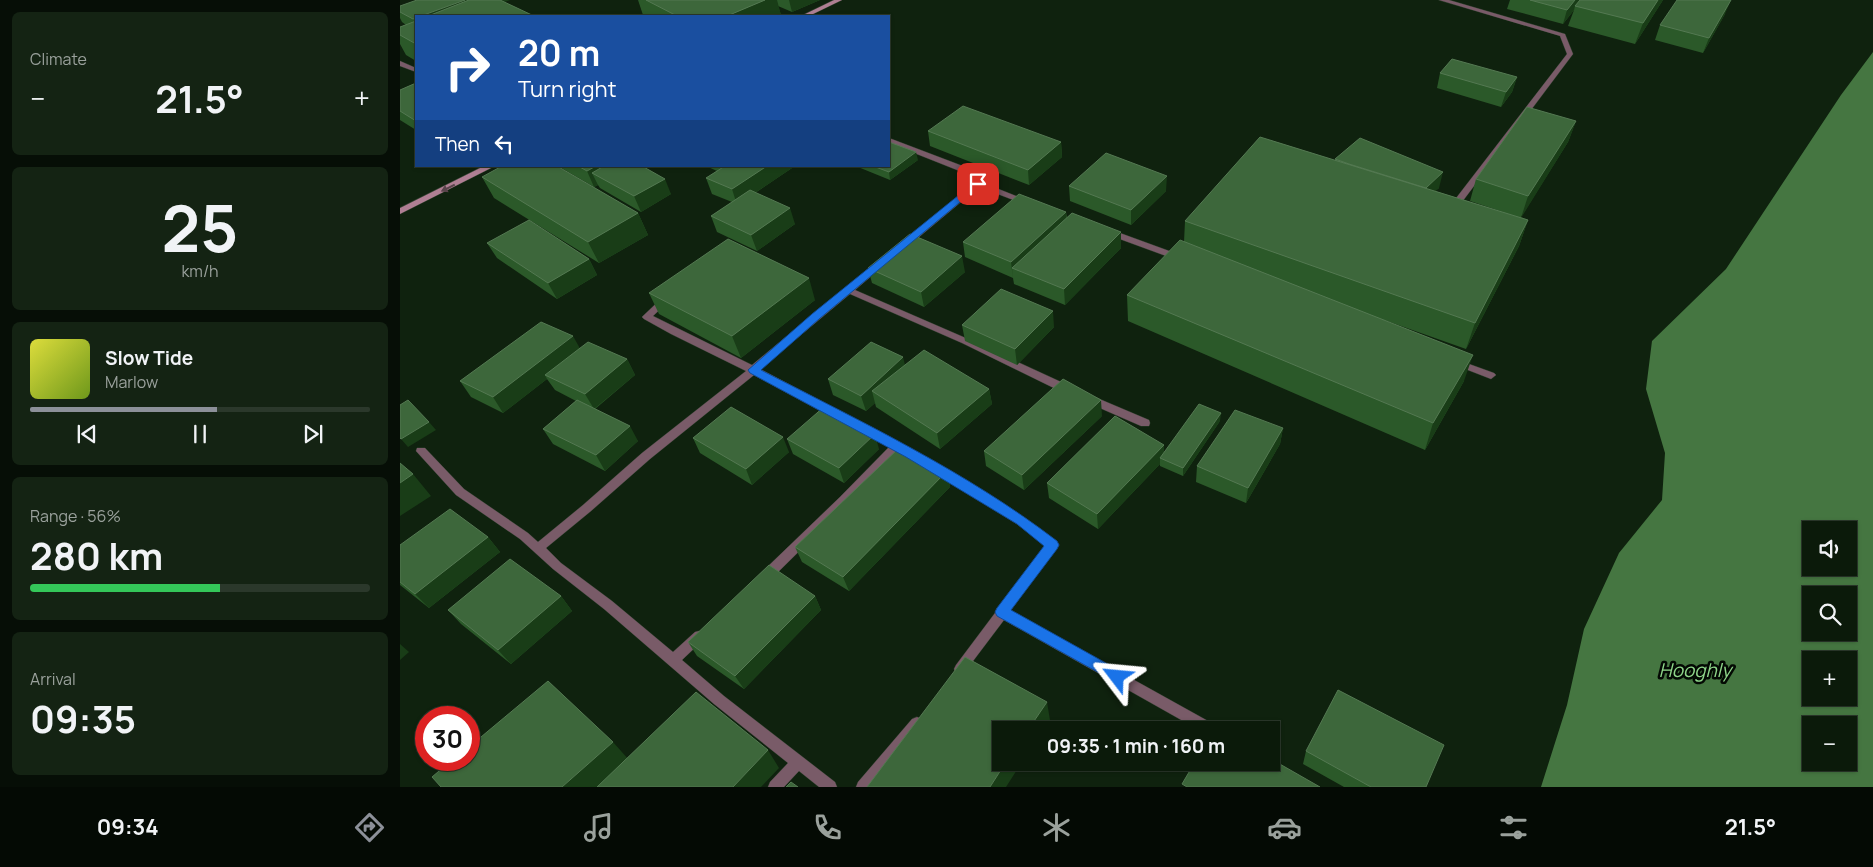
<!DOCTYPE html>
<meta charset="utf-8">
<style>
:root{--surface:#0b1a0a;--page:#142313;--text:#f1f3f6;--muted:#9aa19c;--line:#2b382b;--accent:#8c9099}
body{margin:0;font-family:Manrope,sans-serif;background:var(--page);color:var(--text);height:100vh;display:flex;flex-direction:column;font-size:19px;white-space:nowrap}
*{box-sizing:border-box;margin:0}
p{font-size:16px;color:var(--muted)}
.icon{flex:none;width:28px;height:28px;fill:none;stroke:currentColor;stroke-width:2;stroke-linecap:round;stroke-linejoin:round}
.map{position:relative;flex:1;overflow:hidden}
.details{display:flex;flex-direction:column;gap:12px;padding:12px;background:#060e06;width:400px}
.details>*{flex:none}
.banner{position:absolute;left:15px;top:15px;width:475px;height:152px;border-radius:0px;box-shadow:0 1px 4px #0004,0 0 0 1px var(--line);background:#1a4fa0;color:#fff;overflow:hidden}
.buttons{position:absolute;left:1402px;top:521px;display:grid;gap:10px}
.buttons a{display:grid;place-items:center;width:55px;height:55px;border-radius:0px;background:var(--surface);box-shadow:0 1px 4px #0004,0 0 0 1px var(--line);font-size:25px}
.speed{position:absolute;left:15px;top:706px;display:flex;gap:10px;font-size:25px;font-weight:700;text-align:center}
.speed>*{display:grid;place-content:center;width:65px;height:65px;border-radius:50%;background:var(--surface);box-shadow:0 1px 4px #0004,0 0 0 1px var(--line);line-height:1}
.speed .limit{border:8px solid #d22;background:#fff;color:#111}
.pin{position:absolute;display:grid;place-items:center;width:42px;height:42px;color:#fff;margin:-21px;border-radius:10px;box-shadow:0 2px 8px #0006}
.me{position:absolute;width:55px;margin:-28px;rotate:299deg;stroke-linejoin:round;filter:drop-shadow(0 0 4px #0008)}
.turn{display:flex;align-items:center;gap:18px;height:105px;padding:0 20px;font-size:22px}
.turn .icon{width:65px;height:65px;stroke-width:2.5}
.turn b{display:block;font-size:35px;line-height:42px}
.then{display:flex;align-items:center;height:48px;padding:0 20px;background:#0003;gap:10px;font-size:19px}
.big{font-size:38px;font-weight:700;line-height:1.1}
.details .tile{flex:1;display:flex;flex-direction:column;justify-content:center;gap:8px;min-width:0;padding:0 18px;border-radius:8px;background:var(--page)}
.details .dial{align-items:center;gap:0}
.dial b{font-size:65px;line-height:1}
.song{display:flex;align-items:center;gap:15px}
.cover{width:60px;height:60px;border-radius:8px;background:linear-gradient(135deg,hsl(60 70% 55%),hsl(80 70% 35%))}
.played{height:5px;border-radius:2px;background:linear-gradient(90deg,var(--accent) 55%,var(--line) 55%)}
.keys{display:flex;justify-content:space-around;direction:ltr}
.heat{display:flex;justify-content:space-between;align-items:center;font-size:28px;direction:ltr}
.charge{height:8px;border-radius:4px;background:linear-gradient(90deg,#34c759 56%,var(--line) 0)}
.trip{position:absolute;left:592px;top:721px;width:288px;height:50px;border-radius:0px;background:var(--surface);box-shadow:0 1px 4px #0004,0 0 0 1px var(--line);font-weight:700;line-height:50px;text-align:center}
.tabs{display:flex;height:80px;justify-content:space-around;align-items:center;background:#040a04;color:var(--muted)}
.tabs .icon{width:35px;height:35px}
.tabs .active{color:var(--accent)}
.tabs b{font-size:22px;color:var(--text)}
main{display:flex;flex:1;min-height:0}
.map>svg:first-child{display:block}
.water{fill:#457641;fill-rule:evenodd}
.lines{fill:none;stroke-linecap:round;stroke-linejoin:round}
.street-casing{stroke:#2a3c29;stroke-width:1}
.secondary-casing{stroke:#2a3c29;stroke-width:1}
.street{fill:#795b68;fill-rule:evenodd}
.secondary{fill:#af7f93;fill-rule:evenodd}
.wall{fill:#2b5929}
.shaded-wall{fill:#193d17}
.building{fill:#3d673b;stroke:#547952}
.oneway{fill:#59444b}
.route{fill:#1a73e8;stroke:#114b97}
.labels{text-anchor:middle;stroke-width:5;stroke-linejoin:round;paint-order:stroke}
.near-water-label{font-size:19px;font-style:italic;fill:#8fd68a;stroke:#030903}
</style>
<main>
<section class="details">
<div class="tile"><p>Climate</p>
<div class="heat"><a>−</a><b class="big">21.5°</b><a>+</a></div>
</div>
<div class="tile dial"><b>25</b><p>km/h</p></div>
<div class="tile">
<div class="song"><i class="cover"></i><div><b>Slow Tide</b><p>Marlow</p></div></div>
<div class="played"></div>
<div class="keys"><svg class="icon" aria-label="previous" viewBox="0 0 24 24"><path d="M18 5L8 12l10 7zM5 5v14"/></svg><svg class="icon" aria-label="pause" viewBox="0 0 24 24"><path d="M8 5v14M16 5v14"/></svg><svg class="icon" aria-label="next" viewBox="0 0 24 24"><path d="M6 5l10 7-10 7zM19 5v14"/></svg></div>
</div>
<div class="tile"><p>Range · 56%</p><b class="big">280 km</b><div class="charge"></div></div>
<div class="tile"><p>Arrival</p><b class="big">09:35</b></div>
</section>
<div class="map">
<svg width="1473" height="787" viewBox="0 0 1473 787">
<rect width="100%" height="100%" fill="#0f220e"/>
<!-- water -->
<path class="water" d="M1473 52V787H1141L1167 705 1184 629 1219 553 1262 500 1265 453 1246 389 1252 341 1326 269 1441 95ZM1411 530H1449V568H1411ZM1411 595H1449V632H1411ZM1411 660H1449V698H1411ZM1411 725H1449V762H1411Z"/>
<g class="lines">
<!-- street casing -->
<g class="street-casing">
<path id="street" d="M1039 0H1049L1165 34 1173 54 1056 210H1050V206L1167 54 1160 36Z
M0 61 16 68V72L0 66Z
M489 138 568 168 581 182 631 202 630 204H624L579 187 507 247H501L500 245 501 243 573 184 562 172 489 143Z
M709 229 783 256 784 258 780 261 777 260 706 234V230Z
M479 262 482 263 483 265 482 267 455 290 568 339 672 387 673 390 672 393H664L562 343 450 294 360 369 438 410 439 413 438 416H430L354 375 250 459 191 511 146 548 161 563 212 601 273 652 295 632 299 631 303 632 305 636 303 640 282 660 324 696 435 782 437 787H419L399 771 384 787H368L370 782 388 763 314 704 204 609 153 569 120 539 56 495 16 451 17 448H25L64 489 128 533 138 542 183 505 242 453 346 371 271 334 244 319 242 317 244 315 262 298H268L270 300 253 316 352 365 445 288Z
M1058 360 1094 373 1096 375 1091 379 1055 365 1053 363 1055 361Z
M690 395 749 420 750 423 749 426H741L686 402 685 399Z
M465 425 515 451 516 454 515 457 511 458 497 451 448 503 368 582 364 583 360 582 358 578 360 574 440 497 489 447 461 432 460 429 461 426Z
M537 465 625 518 657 542 659 545 657 548 610 611 817 726 819 730H799L604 620 564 673 560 675 556 673 554 669 556 665 595 613 597 608 599 607 646 546 617 524 533 472 532 469 533 466Z
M517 717 522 719 524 723 522 727 472 787H456L458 782 512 719Z"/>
</g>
<!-- secondary casing -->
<g class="secondary-casing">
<path id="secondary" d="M434 0H442L409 16H401Z
M84 166H95L0 214V208Z"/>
</g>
<!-- street -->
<use href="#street" class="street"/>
<!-- secondary -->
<use href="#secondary" class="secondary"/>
</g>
<!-- wall -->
<path class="wall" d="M238 0H420L392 12 378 6 381 15 379 16H246L243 15Z
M1110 0H1263L1235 44 1168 26 1174 10 1163 24 1107 9Z
M0 6 16 16V61L6 55 0 44V27L6 25 2 22 0 18Z
M1325 14 1303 53 1255 40 1260 25Z
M1040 73 1117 77 1112 92 1101 107 1037 88Z
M16 83V130L0 120V90Z
M1176 121 1168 142 1121 217 1128 220 1119 246 1066 349 984 320 1064 381 1025 450 728 321 727 295 784 242 785 221 935 160V159L1039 188 1035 191 1106 213 1070 201 1076 179Z
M528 131 661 142 662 157 629 185 530 146Z
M518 160 490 180 458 167V166H489Z
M158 166H242L271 194 241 212 200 188 198 185 194 187Z
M306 166H395L355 193 395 224 357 251 317 232 311 216 332 202 312 194 306 178 317 171Z
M82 177 238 213 248 235 199 263 94 198Z
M669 186 766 191 731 225 670 201Z
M666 212 667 218 721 232V248L665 305 614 284 613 278 565 257 563 242Z
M87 243 189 259 197 275 157 299 97 258Z
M468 268 565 272 524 307 472 283Z
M249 293 415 300 341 358 259 314Z
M562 325 654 327 617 365 565 341Z
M179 348 227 359 235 375 195 409 238 441 205 471 153 444 143 429 176 401 155 390 147 379 103 413 71 397 60 381Z
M505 365 589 389 592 404 540 449 476 407 475 403 466 411 433 395 428 379Z
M702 416 624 490 586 466 584 451Z
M820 421 783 476 760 466V464L698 529 649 498 647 483 764 445V453Z
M883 428 880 444 846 503 796 482 797 466Z
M293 438 389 452 352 485 300 453Z
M387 439 479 449 444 483 393 454Z
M547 471 550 487 449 591 402 562 395 547Z
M88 537 100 552 29 608 0 585V545Z
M161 596 172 611 111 664 61 624 48 610Z
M415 596 421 610 344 689 297 656 288 642Z
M906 751 1026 787H944L903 764Z"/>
<!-- shaded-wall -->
<path class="shaded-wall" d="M65 0H110L67 16H21Z
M365 0H377L381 15 379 16H327Z
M389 0H420L392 12Z
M1175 0H1181L1175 6 1174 10 1163 24 1167 10Z
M1258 0H1263L1235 44 1243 23Z
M1331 0 1325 14 1303 53 1309 38Z
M1117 77 1112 92 1101 107 1106 92Z
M1176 121 1168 142 1121 218 1128 196Z
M661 142 662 157 629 185 628 170Z
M516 152 518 160 490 180 489 172Z
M196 166H232L192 173 198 185 194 187 187 171Z
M367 166H395L337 205 332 189Z
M1043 172 1039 188 1015 210 1019 194Z
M767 176 766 191 731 225V210Z
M265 179 271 194 241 212 234 196Z
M390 208 395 224 357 251 351 235Z
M666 212 667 228 612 268 613 278 611 262Z
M238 213 248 235 199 263 188 242Z
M1128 220 1119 246 1066 349 1075 323Z
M721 232V248L665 305 664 289Z
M562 256 565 272 524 307 521 292Z
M189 259 197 275 157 299 148 283Z
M409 278 415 300 341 358 332 336Z
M653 311 654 327 617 365 615 349Z
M173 336 182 352 145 375 147 379 103 413 93 397Z
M1073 355 1064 381 1025 450 1033 423Z
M503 357 507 373 472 391 475 403 466 411 461 396Z
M227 359 235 375 194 409 185 394Z
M589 389 592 404 540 449 537 433Z
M701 400 702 416 624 490 622 475Z
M821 413 820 421 783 476V468Z
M29 422 36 430 8 447 1 439Z
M230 426 238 441 205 471 196 455Z
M883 428 880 444 846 503 848 488Z
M475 434 479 449 444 483 439 468Z
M383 437 389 452 352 485 346 469Z
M764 445V460L760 458V464L698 529 697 514Z
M547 471 550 487 449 591 443 577Z
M13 474 31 496 0 516V483Z
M88 537 100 552 29 608 15 594Z
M161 596 172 611 111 664 98 650Z
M415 596 421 610 344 689 335 676Z
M0 644 9 652 0 660Z
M647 702 650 720 643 730H628Z
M213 742 229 760 199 787H162Z
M368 750 379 768 361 787H333Z
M606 762H622L606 787H590Z"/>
<!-- building -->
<path class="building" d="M17 0H65L21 16H16V18L13 19 0 12V6Z
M69 0H100L134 16H28Z
M246 0H365L327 16H277Z
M1130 0H1175L1167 10Z
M1180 0H1258L1243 23 1175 6Z
M1277 0H1331L1309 38 1260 25Z
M16 21V44L0 35V27Z
M1052 59 1117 77 1106 92 1040 73Z
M16 83V121L0 111V90Z
M563 106 661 142 628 170 528 131Z
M1127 107 1176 121 1128 196 1076 179Z
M860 137 1128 220 1075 323 785 221Z
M960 138 1043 172 1026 188 949 164 935 159Z
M489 142 516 152 489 172 473 166H489Z
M706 153 767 176 731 210 669 186Z
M102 166H157L238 213 188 242 82 177Z
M178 166H196L187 171Z
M204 166H242L265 179 234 196 192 173Z
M325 166H367L332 189 306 178Z
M350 190 390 208 351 235 311 216Z
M619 194 666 212 611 262 563 242Z
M672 213 721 232 664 289 612 268Z
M129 220 189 259 148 283 87 243Z
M510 234 562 256 521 292 468 268Z
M328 239 409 278 332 336 249 293Z
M780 240 1073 355 1033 423 727 295Z
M601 289 653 311 615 349 562 325Z
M141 322 173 336 93 397 60 381Z
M188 342 227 359 185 394 145 375Z
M471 342 503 357 461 396 428 379Z
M524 350 589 389 537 433 472 391Z
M663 379 701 400 622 475 584 451Z
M8 400 29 422 1 439 0 438V405Z
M177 400 230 426 196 455 143 429Z
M799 404 821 413 783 468 760 458Z
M425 406 475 434 439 468 387 439Z
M331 407 383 437 346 469 293 438Z
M835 410 883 428 848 488 797 466Z
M715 416 764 445 697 514 647 483Z
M500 447 547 471 443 577 395 547Z
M0 463 13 474 0 483Z
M50 509 88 537 15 594 0 582V545Z
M110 559 161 596 98 650 48 610Z
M369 565 415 596 335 676 288 642Z
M565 657 647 702 628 730H601V762H606L590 787H467Z
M148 681 213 742 162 787H41L32 777 52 760H69V747Z
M938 690 1044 745 1026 787H971L906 751Z
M296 692 368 750 333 787H197Z
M816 727 821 730H815Z
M871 759 920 787H787L782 784 795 762H871Z
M391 782 398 787H386Z"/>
<!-- one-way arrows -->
<defs><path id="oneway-solid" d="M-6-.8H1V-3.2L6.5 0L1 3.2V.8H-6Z" transform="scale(1.25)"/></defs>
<use class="oneway" href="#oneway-solid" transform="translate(48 188) rotate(154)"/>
<!-- route -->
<path class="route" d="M575 182H581L582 184 419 319 361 370C462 422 567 472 657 541L659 545 657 549 611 610 722 672 724 677 722 681 717 683 597 616 595 612 597 608 644 546 617 524 506 457 350 373 348 370 412 314Z"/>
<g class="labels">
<!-- near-water labels -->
<g class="near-water-label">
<text x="1295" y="677">Hooghly</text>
</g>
</g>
</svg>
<div class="buttons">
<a><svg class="icon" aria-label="sound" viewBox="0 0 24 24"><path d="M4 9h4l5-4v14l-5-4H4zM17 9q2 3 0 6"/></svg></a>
<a><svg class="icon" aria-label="search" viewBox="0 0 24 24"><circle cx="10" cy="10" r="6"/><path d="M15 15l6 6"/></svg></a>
<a>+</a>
<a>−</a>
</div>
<div class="speed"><div class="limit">30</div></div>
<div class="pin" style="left:578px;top:184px;background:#d93025"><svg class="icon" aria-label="arrive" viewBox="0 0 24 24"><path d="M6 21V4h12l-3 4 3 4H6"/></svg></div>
<svg class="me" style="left:717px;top:677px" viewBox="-20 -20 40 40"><path d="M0-17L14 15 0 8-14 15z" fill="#1a73e8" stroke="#fff" stroke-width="4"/></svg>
<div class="trip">09:35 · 1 min · 160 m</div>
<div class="banner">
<div class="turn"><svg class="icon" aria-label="right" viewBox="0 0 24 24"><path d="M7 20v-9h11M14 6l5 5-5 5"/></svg><div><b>20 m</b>Turn right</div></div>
<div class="then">Then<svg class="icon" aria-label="left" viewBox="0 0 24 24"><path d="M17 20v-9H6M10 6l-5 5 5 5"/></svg></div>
</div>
</div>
</main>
<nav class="tabs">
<b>09:34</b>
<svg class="icon active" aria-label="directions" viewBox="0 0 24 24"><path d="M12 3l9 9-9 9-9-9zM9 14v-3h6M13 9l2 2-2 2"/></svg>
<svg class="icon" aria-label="music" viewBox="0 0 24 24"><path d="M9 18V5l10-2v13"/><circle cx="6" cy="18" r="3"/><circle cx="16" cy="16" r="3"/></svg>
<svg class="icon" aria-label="phone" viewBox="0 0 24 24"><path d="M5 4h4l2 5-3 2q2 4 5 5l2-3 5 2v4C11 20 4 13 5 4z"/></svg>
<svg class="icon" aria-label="climate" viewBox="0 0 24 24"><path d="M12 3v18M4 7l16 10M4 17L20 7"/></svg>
<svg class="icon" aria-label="car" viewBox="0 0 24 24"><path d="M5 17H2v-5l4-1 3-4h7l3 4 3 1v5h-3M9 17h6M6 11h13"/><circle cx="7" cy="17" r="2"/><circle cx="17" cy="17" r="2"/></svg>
<svg class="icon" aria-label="filters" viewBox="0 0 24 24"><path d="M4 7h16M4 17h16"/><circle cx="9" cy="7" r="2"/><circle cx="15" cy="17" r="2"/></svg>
<b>21.5°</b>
</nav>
